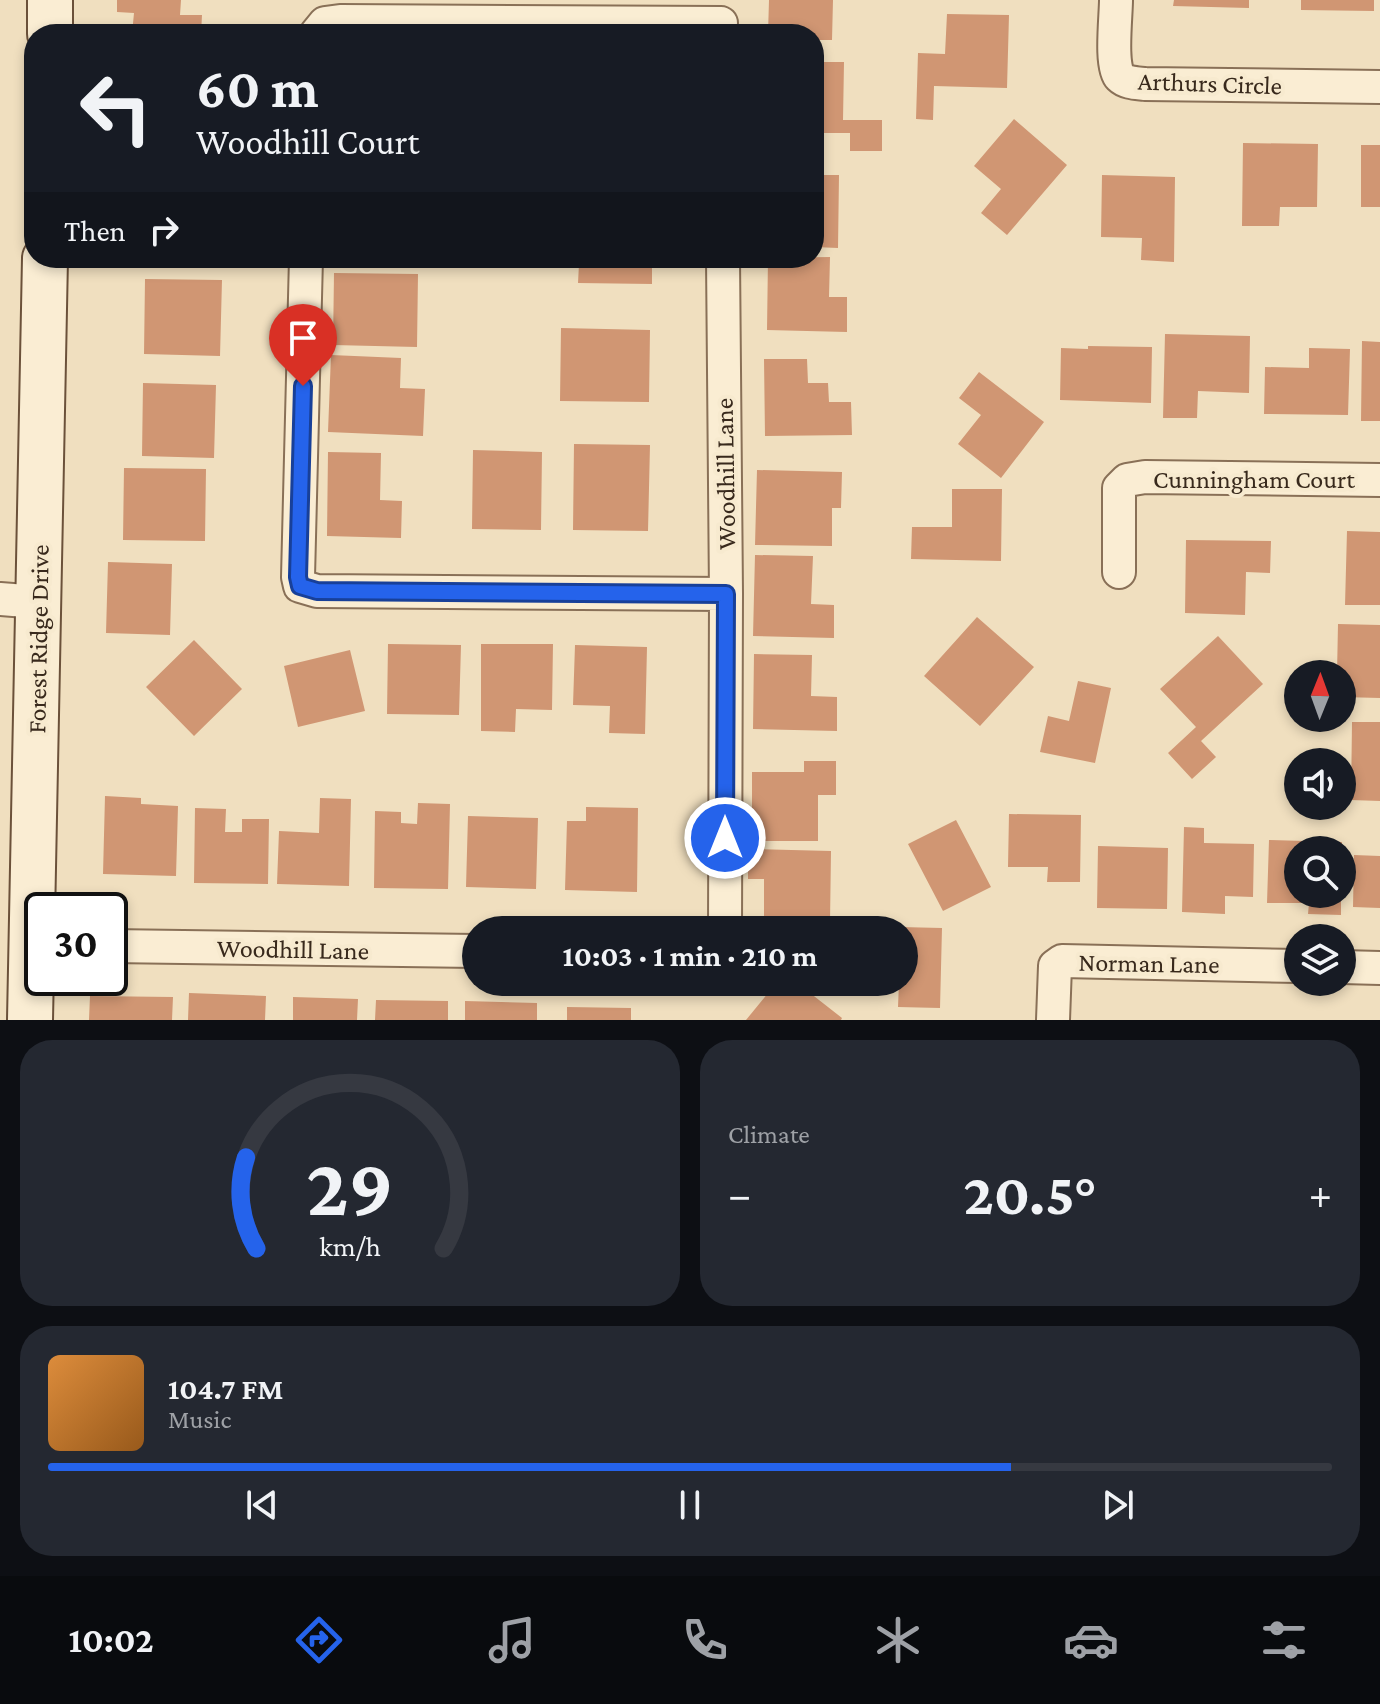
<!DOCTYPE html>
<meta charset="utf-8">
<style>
:root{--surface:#171b24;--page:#242831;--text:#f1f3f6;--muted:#9ea1a6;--line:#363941;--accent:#2563eb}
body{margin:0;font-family:"Crimson Pro",serif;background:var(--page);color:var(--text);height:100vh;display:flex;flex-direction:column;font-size:30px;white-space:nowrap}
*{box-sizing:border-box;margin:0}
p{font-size:26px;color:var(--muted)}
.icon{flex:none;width:44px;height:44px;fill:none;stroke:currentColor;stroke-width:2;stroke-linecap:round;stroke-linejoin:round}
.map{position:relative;height:1020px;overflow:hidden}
.side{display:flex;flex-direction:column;gap:20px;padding:20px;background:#0d0f14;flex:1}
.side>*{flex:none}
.banner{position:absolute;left:24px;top:24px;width:800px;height:244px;border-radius:32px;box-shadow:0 4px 12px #0003;background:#171b24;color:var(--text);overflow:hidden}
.needle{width:52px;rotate:1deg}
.buttons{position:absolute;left:1284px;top:660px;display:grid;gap:16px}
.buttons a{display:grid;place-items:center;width:72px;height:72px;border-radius:50%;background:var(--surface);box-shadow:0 4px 12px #0003;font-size:40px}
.speed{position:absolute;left:24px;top:892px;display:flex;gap:16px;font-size:40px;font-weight:700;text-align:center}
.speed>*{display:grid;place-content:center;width:104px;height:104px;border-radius:50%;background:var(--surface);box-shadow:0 4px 12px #0003;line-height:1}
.speed .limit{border:4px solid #111;border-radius:12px;background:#fff;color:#111}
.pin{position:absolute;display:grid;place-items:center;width:68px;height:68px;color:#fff;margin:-82px -34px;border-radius:50% 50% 50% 0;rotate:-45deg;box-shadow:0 0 8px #0007}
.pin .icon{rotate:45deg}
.me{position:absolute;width:88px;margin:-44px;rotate:0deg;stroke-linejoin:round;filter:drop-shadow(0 0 6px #0008)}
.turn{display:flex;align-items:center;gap:28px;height:168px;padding:0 40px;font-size:36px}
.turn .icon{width:104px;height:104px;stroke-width:2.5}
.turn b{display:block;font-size:56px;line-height:68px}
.then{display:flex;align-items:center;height:76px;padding:0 40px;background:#0003;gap:16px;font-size:30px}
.big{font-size:60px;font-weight:700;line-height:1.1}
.side .widget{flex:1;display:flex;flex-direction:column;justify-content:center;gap:12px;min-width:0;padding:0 28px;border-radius:32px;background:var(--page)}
.side .dial{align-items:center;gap:0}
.dial svg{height:208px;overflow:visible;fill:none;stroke:var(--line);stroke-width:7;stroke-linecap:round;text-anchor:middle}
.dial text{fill:var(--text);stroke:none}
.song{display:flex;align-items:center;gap:24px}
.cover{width:96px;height:96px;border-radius:12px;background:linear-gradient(135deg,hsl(30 70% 55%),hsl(30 70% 35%))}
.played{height:8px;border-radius:4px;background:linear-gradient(90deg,var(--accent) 75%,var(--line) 75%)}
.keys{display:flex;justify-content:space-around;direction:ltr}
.heat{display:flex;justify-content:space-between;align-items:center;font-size:44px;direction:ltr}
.side .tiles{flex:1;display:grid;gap:20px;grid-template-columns:1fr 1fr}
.widget:last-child{grid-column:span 2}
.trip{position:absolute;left:462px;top:916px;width:456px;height:80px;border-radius:40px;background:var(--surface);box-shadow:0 4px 12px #0003;font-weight:700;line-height:80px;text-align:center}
.tab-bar{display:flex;height:128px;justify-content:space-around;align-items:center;background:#090b0e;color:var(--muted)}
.tab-bar .icon{width:56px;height:56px}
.tab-bar .current{color:var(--accent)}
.tab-bar b{font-size:36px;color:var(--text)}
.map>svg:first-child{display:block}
.building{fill:#d09673}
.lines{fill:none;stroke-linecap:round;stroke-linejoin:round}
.street-casing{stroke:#897057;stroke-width:36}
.secondary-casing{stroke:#6b513a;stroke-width:48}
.street{stroke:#faedd3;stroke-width:32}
.secondary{stroke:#faedd3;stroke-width:44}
.route-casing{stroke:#184099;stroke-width:20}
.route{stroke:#2563eb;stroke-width:14}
.labels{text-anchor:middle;stroke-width:8;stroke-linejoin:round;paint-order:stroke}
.street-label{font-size:26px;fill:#38291c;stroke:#f7eacf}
</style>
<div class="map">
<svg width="1380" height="1020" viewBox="0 0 1380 1020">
<rect width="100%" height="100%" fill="#f0dfbf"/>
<!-- building -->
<path class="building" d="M117 0H181L180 15H202L201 34H132L134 13 117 12Z
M769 0H833L832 40H814V34H768Z
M1174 0H1249V8L1173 6Z
M1301 0H1374V11L1301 10Z
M947 14 1009 15 1007 88 934 86 933 120 916 119 918 53 945 54Z
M814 62H844L843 120H882V151H850V133H814Z
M1014 119 1067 165 1007 235 981 213 1001 189 974 166Z
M1243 143 1318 144 1317 207H1280L1279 226H1242Z
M1361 145H1380V207H1361Z
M814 175H839L838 248 814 247Z
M1102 175 1175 177 1174 262 1141 260 1142 238 1101 237Z
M830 257 829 297H847V332L767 330 768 258Z
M147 258H216V267L147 265Z
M500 258H652V284L578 283 579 264 500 262Z
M334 273 418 274 417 347 333 345Z
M145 279 222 280 220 356 144 354Z
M561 328 650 330 649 402 560 401Z
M1165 334 1250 336 1249 393 1198 391 1197 418H1163Z
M1362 341 1380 342V421H1361Z
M1088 346 1152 347 1151 403 1060 400 1061 348 1088 349Z
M1309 348 1350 349 1348 415 1264 414 1265 367 1309 368Z
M331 355 401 358 400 388 425 389 423 436 328 432Z
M764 359H807L808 383H828L829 402H851L852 435 765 436Z
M979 372 1044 422 1001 478 958 444 981 415 959 398Z
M143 383 216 385 214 458 142 456Z
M574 444 650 445 648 531 573 530Z
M473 450 542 452 541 530 472 529Z
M328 452 381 453 380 500 402 501 401 538 327 536Z
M124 468 206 469 205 541 123 540Z
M757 470 842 472 841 508H832V546L755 545Z
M952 489H1002L1001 561 911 559 912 527H952Z
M1347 531 1380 532V605H1345Z
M1186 540 1271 541 1270 573 1246 572 1245 615 1185 613Z
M755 555 813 556 811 604 834 605V638L753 636Z
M108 562 172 564 170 635 106 633Z
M977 617 1034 667 980 726 924 676Z
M1338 624 1380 625V698L1342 697V674H1337Z
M1218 636 1263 684 1201 741 1216 757 1192 779 1168 753 1196 727 1160 689Z
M194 640 242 689 194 736 146 687Z
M388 644 461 645 459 715 387 714Z
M481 644H553L552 710 516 709 515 732 481 731Z
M575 645 647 647 645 734 609 733 610 706 573 705Z
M350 650 365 711 298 727 284 666Z
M754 654 812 655 811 696 837 697V731L753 729Z
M1078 681 1111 688 1095 763 1040 752 1048 716 1069 721Z
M1352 722H1380V801L1351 800Z
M804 761H836V795H818V841H752V772H804Z
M105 796 141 798V804L178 806 176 876 103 874Z
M320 798 351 799 349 886 277 884 279 831 319 833Z
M418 803 450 804 448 889 374 888 375 811 401 812V823L417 824Z
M586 807 638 808 637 892 565 890 567 821H586Z
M195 808 226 809 225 832H242V819H269L268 884 194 883Z
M1009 814 1081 815 1080 882H1047L1048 867H1008Z
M468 816 538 818 536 889 466 887Z
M956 820 991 887 943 911 908 844Z
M1184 827 1204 828V843L1254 844 1253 897 1225 896V914L1182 912Z
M1269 840 1342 842V850H1298V894H1341V915L1308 914 1309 903H1267Z
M1098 846 1168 848 1167 909 1097 908Z
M748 849 831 851 830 922 764 921V879H748Z
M1354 855 1380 856V908L1353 907Z
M900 927 942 928 940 1008 898 1007 899 982H904V930H900Z
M777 982H796L842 1018 841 1020H746Z
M189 993 266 996 265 1020H188Z
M90 996 173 997 172 1020H89Z
M293 997 358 999 357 1020H293Z
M376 1000 448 1001V1020H375Z
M465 1001 537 1003V1020H465Z
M567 1007 631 1008V1020H567Z"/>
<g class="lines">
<!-- street casing -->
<g class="street-casing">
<path id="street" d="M1116 0C1116 16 1110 67 1120 77 1126 83 1137 83 1145 84L1380 87
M316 34 325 23 340 21 721 23
M306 258 298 577 300 586 317 591 726 594
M723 258 726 594 725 930
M1119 572V488L1127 480 1145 477 1380 480
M0 599 38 602
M110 946 476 951
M1342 967 1380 968
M1053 1020 1055 966 1062 961 1298 966"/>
</g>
<!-- secondary casing -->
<g class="secondary-casing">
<path id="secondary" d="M50 34V0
M30 1020 45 258"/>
</g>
<!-- street -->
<use href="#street" class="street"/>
<!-- secondary -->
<use href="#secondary" class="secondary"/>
</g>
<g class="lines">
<!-- route casing -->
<g class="route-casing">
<path id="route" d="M303 386 298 577 300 586 317 591 726 594 725 838"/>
</g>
<!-- route -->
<use href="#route" class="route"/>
</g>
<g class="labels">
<!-- street labels -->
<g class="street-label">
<text transform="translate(1210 83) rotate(2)" y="9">Arthurs Circle</text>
<text transform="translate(725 474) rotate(-91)" y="9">Woodhill Lane</text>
<text x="1254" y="488">Cunningham Court</text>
<text transform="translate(38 639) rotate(-89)" y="9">Forest Ridge Drive</text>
<text transform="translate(293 949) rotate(1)" y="9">Woodhill Lane</text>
<text transform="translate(1149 963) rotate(1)" y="9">Norman Lane</text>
</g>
</g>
</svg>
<div class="buttons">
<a><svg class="needle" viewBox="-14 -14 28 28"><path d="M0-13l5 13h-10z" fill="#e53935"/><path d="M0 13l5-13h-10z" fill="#9ea1a6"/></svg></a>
<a><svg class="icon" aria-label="sound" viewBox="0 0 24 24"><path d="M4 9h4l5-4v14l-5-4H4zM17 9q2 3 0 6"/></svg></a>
<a><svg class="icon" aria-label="search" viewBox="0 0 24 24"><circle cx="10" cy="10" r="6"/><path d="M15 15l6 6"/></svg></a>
<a><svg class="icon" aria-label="layers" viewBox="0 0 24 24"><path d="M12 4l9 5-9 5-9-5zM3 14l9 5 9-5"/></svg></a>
</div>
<div class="speed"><div class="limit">30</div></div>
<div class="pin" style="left:303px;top:386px;background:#d93025"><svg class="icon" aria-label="arrive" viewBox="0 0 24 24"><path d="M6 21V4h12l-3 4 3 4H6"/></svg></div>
<svg class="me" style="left:725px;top:838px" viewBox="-20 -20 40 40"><circle r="17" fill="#2563eb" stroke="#fff" stroke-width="3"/><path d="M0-11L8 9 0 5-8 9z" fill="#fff"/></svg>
<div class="trip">10:03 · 1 min · 210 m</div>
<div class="banner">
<div class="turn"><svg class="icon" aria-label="left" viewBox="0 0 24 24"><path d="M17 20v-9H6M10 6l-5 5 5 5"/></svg><div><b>60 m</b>Woodhill Court</div></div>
<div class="then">Then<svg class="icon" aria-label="right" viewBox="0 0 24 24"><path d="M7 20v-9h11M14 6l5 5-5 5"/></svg></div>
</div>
</div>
<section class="side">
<div class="tiles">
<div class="widget dial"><svg viewBox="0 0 100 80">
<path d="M14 69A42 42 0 1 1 86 69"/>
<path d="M14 69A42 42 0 0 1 10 34" stroke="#2563eb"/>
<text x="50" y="56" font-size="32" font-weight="700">29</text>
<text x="50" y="72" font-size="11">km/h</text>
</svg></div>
<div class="widget"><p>Climate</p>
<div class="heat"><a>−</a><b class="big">20.5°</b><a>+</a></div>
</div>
<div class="widget">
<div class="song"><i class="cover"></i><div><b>104.7 FM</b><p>Music</p></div></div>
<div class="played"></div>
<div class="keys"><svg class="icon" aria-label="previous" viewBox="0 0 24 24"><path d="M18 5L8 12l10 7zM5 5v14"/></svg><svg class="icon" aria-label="pause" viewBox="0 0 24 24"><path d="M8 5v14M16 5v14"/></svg><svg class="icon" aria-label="next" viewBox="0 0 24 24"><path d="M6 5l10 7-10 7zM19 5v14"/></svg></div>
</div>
</div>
</section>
<nav class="tab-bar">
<b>10:02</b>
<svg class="icon current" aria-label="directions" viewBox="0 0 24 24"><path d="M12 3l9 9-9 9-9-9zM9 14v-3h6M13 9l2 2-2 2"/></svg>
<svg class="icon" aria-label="music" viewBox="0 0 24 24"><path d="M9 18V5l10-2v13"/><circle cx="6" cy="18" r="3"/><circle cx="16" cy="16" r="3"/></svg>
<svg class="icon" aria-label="phone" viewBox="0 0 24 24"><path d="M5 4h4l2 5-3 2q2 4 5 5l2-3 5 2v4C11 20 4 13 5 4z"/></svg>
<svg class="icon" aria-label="climate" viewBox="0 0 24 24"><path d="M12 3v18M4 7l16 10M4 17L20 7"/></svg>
<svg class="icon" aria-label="car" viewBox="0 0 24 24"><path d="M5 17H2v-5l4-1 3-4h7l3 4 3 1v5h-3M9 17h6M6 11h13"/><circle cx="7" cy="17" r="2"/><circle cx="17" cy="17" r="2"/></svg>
<svg class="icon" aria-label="filters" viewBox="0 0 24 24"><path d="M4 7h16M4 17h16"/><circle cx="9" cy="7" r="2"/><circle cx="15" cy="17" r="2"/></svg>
</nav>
